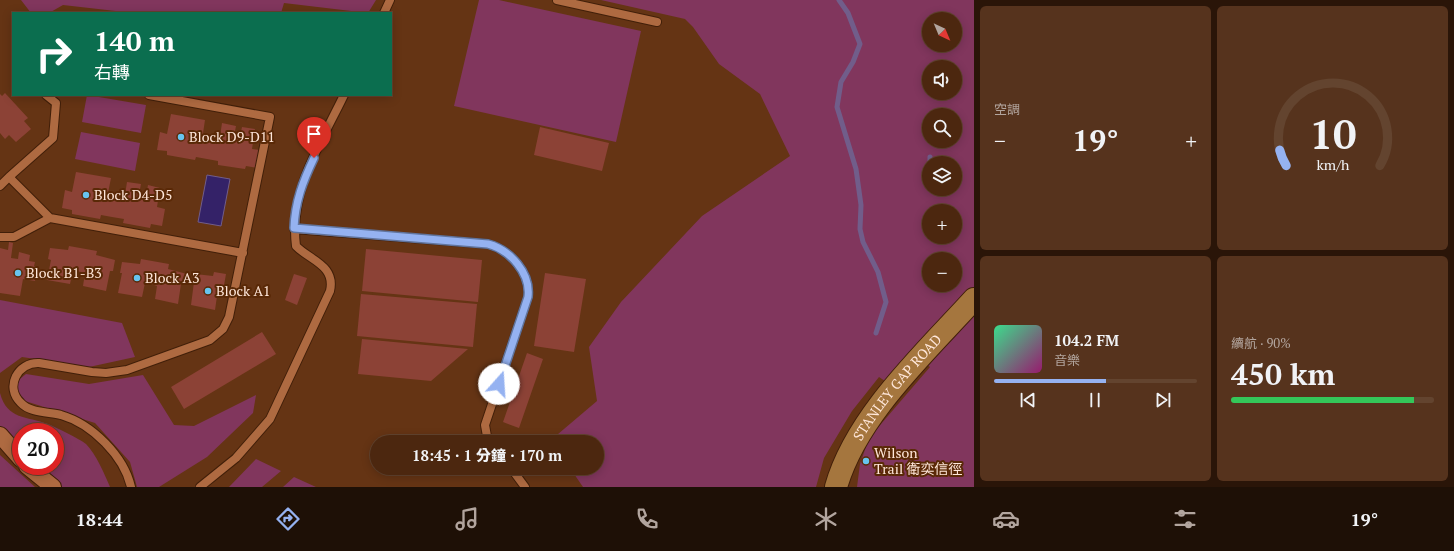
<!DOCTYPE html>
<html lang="zh-TW">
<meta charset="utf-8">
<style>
:root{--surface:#4c270f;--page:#56331d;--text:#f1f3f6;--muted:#b2a59e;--line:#63442f;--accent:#95b2f1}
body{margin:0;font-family:"PT Serif","Noto Sans TC",serif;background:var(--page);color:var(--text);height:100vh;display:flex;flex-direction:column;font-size:15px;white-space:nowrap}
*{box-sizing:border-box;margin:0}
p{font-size:13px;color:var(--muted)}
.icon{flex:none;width:22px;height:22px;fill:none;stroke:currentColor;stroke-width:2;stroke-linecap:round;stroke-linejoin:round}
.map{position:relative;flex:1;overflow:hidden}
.panel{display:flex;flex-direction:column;gap:6px;padding:6px;background:#2a1508;width:480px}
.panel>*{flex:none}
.guide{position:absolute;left:12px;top:12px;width:380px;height:84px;border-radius:0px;box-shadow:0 2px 10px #0003,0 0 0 1px var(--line);background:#0b6e4f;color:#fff;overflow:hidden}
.needle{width:26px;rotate:136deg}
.fabs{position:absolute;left:922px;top:12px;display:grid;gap:8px}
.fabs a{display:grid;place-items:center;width:40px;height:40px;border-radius:50%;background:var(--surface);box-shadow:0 2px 10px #0003,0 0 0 1px var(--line);font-size:20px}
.speed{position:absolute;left:12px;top:423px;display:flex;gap:8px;font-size:20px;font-weight:700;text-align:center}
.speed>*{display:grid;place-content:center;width:52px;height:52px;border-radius:50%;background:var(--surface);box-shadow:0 2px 10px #0003,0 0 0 1px var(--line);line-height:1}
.speed .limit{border:6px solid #d22;background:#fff;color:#111}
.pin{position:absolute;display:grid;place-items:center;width:34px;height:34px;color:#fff;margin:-41px -17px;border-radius:50% 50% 50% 0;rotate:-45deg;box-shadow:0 0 4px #0007}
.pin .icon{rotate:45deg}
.me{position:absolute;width:44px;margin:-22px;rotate:19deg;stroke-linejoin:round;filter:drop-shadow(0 0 3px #0008)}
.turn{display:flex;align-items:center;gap:14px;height:84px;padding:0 16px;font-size:18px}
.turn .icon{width:52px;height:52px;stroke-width:2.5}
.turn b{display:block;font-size:28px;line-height:34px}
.big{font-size:30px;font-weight:800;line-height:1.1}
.panel .card{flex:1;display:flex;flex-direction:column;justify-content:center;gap:6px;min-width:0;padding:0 14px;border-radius:6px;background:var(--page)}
.panel .dial{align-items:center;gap:0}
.dial svg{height:104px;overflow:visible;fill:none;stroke:var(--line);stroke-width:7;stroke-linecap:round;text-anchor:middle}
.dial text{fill:var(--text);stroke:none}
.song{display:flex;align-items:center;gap:12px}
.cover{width:48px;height:48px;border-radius:6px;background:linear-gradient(135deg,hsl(150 70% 55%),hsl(320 70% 35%))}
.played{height:4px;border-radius:2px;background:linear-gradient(90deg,var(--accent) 55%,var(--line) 55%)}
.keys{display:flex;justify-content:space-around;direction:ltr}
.heat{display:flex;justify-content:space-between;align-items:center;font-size:22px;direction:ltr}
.charge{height:6px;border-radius:3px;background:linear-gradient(90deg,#34c759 90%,var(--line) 0)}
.panel .tiles{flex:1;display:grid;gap:6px;grid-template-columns:repeat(2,1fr)}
.trip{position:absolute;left:370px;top:435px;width:234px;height:40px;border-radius:20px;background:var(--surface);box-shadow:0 2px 10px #0003,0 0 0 1px var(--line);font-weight:800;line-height:40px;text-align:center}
.tab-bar{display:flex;height:64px;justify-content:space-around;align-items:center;background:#1e1006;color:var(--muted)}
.tab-bar .icon{width:28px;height:28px}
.tab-bar .current{color:var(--accent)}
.tab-bar b{font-size:18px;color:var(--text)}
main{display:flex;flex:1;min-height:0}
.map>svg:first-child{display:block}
.green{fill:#81365d;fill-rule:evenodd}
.water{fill:#342268;stroke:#715d8a}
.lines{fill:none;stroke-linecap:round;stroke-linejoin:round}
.stream{stroke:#715d8a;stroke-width:5}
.building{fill:#8c4236}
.lane-casing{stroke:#411f09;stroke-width:10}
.street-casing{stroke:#411f09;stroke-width:18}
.secondary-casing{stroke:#411f09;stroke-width:24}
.lane{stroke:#ae6a41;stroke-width:8}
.street{stroke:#ae6a41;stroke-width:16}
.secondary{stroke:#a5763e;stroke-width:22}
.route-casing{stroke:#61749d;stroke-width:10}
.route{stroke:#95b2f1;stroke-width:7}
.poi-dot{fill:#67c4ef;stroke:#5a2907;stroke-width:1.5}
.labels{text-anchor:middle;stroke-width:4;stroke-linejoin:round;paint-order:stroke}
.poi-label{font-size:14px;fill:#ffe7da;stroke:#5a2907;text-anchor:start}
.street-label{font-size:14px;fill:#ffe7da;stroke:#5a2907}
</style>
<main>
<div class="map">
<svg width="974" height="487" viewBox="0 0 974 487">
<rect width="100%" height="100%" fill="#653414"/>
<!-- green -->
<path class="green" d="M21 0H376L368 13 284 3 281 13H133L63 5 49 13H31Z
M479 0H499L641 31 616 142 454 106Z
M601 0H974V287L888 383 879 377 852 411 824 458 816 487H583L570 468H597V442H552L551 440 597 401 589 347 621 302 702 216 790 156 760 94 719 64 693 27 685 19ZM929 19H955V45H929ZM929 67H955V93H929ZM929 115H955V141H929ZM929 163H955V189H929ZM929 211H955V237H929ZM929 259H955V285H929Z
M87 95 146 105 141 133 82 122Z
M81 132 140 143 135 171 75 159Z
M0 300 122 323 135 357 89 367 22 357 0 373V376Z
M974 314V487H857L860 464 869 438 930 367 927 365Z
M26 374 89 384 143 375 174 425 194 426 256 395 253 413 207 457 159 487H137L130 462 95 423 25 401 18 394 16 382Z
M0 393C7 420 27 416 48 424 55 427 80 439 86 444 96 454 105 475 110 487H61L38 466H55V432H21V449L0 429Z
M0 455 35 487H0Z
M256 459 281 471 262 487H229Z
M294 477 316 487H283Z"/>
<!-- water -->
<path class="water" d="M207 175 230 179 221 226 198 222Z"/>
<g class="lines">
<!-- stream -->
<path class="stream" d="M839 0 848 13 860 44 853 62 841 82 837 107 856 169 861 205 860 229 863 242 878 272 886 302 876 333
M930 157V163"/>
</g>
<!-- building -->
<path class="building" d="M5 93 28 118 24 121 31 129 16 142 9 135 5 139 0 133V94L2 96Z
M171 114 205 120 202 140 219 143 222 123 236 126 234 136 240 137 242 127 255 129 252 149 260 150 257 168 246 166 245 169 218 165V161L196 157 195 160 167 155V151L157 150 160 132 167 134Z
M540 127 609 143 602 171 534 155Z
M76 172 111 178 107 198 124 201 127 182 141 184 139 194 146 196 148 185 160 188 157 207 165 209 162 226 151 224 150 228 123 223 124 219 112 217 101 215 100 219 72 214V210L62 208 65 190 72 192Z
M9 242 13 243 11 258 18 259 19 252 30 255 29 261 35 262 34 266 38 267 35 281 23 279 20 296 0 293V248L8 250Z
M69 246 97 251 96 255 115 260 113 271H110L106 291 83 286 85 273 73 270 70 284 47 280 51 260 48 259 50 248 68 250Z
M366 249 482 260 478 302 362 291Z
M141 259 169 264 168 269 187 274 184 284H181L178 304 155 299 157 286 151 284 145 283 142 297 118 293 122 273H120L122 262 140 264Z
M214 272 226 274 222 297 217 296 215 310 191 305 195 274 213 276Z
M545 273 586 279 574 352 534 346Z
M294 274 307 278 297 305 285 300Z
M361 294 477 304 473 347 357 336Z
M262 332 276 354 184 409 171 387Z
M362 339 468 349 431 381 358 374Z
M527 353 543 359 519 428 503 422Z"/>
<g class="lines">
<!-- lane casing -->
<g class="lane-casing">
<path id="lane" d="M557 0 657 22
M384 13 390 0
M46 95 56 103 53 138 9 177 50 218 243 253
M0 186 9 177
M294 229 488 244C510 250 531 273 528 297L485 425 488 442
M0 237H14L50 218
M511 468 525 487
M131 487C124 456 92 424 61 415 49 412 30 413 21 403 4 387 18 362 39 363L92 372 106 373 127 370 210 340 223 329 229 317 270 117 149 95
M200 487 236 458 270 419 330 291C336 265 309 260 296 246 289 190 321 143 344 95"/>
</g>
<!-- street casing -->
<g class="street-casing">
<path id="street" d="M0 435 21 459
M27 466 53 487"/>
</g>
<!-- secondary casing -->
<g class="secondary-casing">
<g id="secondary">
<path id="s1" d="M836 487C856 416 925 353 974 299"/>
</g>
</g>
<!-- lane -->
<use href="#lane" class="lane"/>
<!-- street -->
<use href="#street" class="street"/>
<!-- secondary -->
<use href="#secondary" class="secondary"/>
</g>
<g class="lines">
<!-- route casing -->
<g class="route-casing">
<path id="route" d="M314 158C303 181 295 202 294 228L488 244C510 250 531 273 528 297L499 384"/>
</g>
<!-- route -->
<use href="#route" class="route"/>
</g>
<!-- markers -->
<g class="poi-dot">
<circle cx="181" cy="137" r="4"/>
<circle cx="86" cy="195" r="4"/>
<circle cx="18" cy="273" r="4"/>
<circle cx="137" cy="278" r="4"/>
<circle cx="208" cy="291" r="4"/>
<circle cx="866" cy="461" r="4"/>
</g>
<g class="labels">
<!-- poi labels -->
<g class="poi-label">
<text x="189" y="142">Block D9-D11</text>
<text x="94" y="200">Block D4-D5</text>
<text x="26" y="278">Block B1-B3</text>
<text x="145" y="283">Block A3</text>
<text x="216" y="296">Block A1</text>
<text x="874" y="458">Wilson<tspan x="874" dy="16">Trail 衛奕信徑</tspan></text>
</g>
<!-- street labels -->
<g class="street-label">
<text dy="5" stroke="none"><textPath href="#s1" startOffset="118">STANLEY GAP ROAD</textPath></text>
</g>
</g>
</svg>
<div class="fabs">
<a><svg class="needle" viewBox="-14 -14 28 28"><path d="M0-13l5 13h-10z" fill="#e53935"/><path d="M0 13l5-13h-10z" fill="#b2a59e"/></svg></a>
<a><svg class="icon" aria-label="sound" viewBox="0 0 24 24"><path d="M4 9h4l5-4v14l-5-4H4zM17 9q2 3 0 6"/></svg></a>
<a><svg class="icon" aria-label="search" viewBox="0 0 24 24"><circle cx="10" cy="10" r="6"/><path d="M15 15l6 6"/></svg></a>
<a><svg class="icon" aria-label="layers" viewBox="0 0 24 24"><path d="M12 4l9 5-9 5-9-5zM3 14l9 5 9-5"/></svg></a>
<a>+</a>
<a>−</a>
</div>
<div class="speed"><div class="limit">20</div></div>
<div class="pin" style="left:314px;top:158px;background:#d93025"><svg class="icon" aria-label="arrive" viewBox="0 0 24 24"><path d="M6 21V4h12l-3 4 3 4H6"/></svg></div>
<svg class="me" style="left:499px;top:384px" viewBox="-20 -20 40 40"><circle r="19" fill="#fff"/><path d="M0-13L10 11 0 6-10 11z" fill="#95b2f1"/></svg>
<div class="trip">18:45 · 1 分鐘 · 170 m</div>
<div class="guide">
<div class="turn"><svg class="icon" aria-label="right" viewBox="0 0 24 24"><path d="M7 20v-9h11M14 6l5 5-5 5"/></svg><div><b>140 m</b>右轉</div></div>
</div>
</div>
<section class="panel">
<div class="tiles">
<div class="card"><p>空調</p>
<div class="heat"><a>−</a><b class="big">19°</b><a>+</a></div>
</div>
<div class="card dial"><svg viewBox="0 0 100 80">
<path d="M14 69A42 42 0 1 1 86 69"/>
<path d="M14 69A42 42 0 0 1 9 57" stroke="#95b2f1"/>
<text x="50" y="56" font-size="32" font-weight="700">10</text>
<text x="50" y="72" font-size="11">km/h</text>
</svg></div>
<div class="card">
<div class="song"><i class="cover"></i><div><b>104.2 FM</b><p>音樂</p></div></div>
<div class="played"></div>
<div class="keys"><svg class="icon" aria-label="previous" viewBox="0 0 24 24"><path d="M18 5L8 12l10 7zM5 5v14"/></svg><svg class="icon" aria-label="pause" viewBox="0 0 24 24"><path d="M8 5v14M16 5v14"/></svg><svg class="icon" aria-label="next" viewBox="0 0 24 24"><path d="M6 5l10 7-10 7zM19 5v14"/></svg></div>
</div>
<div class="card"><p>續航 · 90%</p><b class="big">450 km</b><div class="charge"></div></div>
</div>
</section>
</main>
<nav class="tab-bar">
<b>18:44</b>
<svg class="icon current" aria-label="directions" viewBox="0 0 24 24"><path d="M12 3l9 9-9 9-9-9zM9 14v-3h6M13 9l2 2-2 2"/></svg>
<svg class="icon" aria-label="music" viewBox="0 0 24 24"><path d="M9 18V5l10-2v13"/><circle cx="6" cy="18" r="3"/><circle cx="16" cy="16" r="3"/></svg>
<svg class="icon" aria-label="phone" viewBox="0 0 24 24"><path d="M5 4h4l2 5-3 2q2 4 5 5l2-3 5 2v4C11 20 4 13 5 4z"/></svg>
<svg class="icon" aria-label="climate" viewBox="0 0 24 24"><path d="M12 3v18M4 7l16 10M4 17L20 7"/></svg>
<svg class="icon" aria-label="car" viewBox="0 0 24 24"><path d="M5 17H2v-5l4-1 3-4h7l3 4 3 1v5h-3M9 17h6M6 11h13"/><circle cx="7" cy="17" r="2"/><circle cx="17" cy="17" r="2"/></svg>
<svg class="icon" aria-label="filters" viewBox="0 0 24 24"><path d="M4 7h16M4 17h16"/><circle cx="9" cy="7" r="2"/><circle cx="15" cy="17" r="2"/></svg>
<b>19°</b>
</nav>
